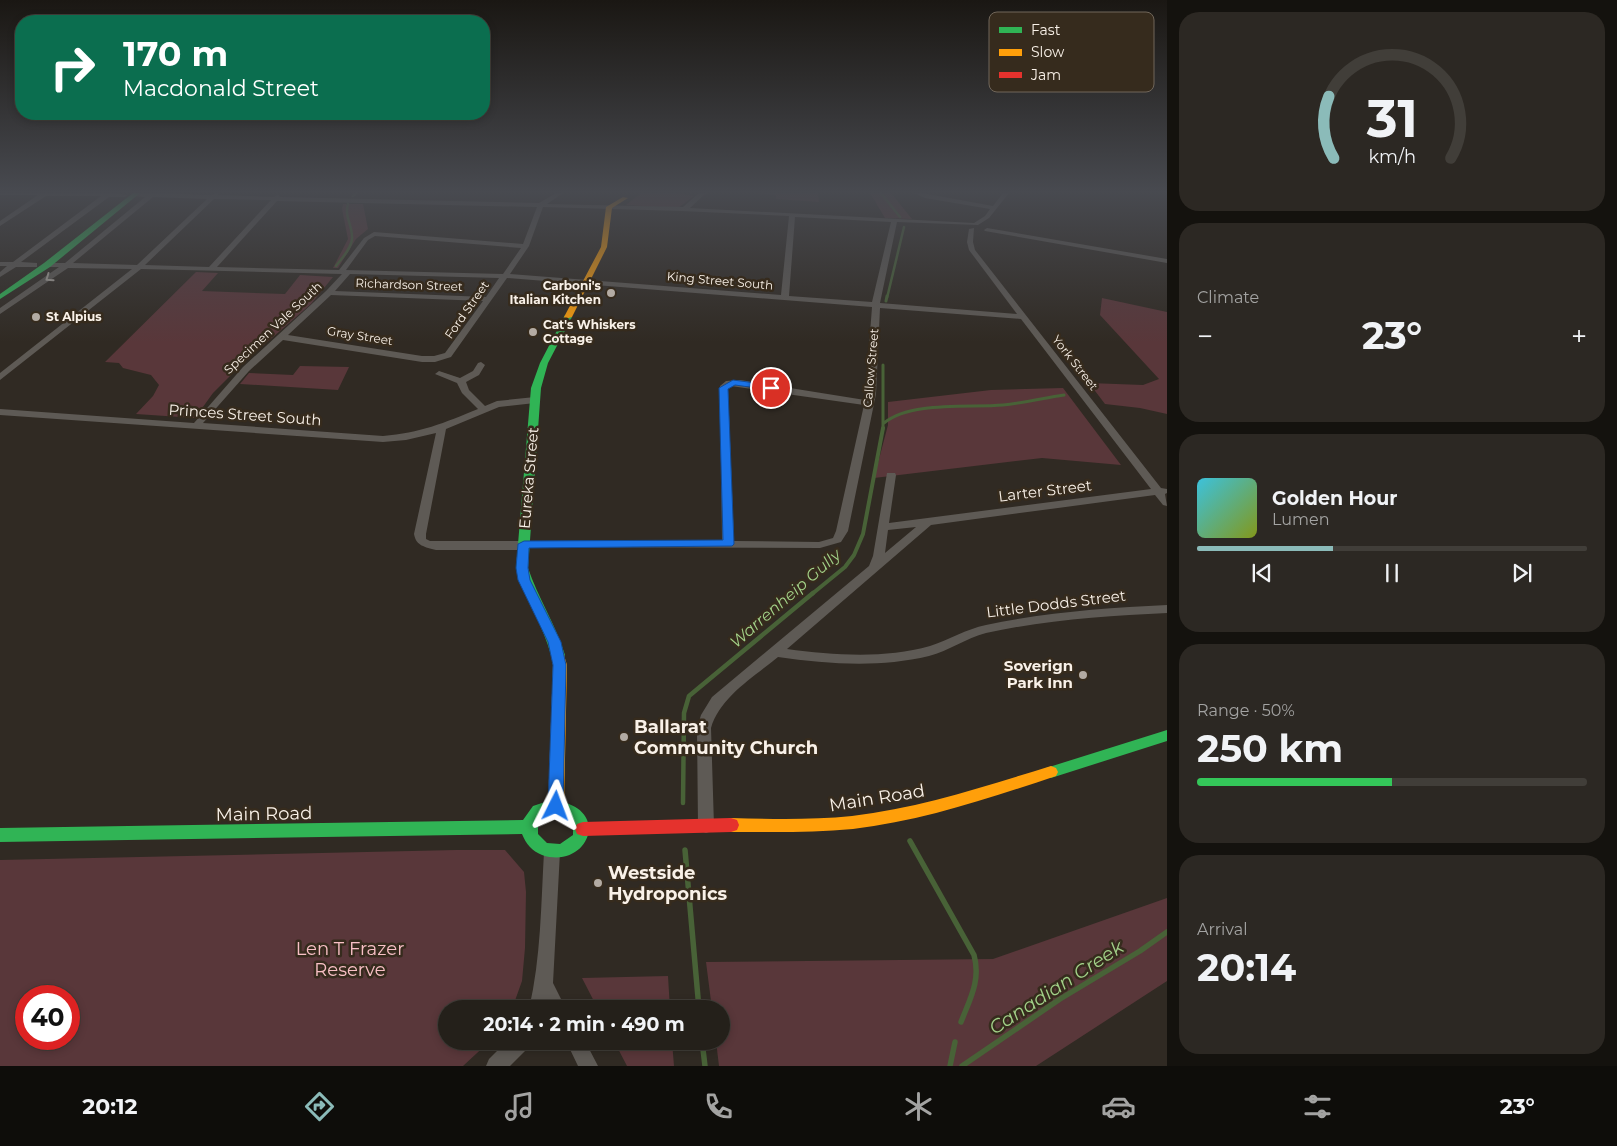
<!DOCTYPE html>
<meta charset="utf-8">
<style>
:root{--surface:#24201a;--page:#2c2823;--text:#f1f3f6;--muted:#a3a3a2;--line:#413e39;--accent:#8bbbb9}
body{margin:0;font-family:Montserrat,sans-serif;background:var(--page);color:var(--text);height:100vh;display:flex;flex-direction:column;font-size:19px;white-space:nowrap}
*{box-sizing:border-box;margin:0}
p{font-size:16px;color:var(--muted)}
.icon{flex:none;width:28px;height:28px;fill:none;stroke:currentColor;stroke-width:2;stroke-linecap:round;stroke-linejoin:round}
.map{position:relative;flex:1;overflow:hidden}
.drawer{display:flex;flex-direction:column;gap:12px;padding:12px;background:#14120e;width:450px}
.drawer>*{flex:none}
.banner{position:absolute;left:15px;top:15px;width:475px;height:105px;border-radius:20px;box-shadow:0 2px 8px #0003,0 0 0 1px var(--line);background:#0b6e4f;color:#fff;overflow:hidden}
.speed{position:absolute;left:15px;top:985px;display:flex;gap:10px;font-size:25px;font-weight:700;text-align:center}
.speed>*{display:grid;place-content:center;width:65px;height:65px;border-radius:50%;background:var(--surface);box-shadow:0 2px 8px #0003,0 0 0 1px var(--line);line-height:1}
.speed .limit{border:8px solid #d22;background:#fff;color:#111}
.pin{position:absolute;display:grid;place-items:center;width:42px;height:42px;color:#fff;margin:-21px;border:2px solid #fff;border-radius:50%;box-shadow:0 1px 5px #0007}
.me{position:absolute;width:55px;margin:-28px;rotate:3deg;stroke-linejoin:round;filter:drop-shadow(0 0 4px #0008)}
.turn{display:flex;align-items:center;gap:18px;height:105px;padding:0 25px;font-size:22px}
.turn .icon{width:65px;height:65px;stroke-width:2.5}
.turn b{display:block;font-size:35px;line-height:42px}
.big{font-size:38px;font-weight:700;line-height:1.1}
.drawer .tile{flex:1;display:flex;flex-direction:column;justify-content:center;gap:8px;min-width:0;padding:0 18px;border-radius:20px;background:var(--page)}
.drawer .dial{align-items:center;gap:0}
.dial svg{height:130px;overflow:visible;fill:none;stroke:var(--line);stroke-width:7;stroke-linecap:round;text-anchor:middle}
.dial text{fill:var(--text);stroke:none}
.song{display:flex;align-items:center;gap:15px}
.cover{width:60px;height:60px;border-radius:8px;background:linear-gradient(135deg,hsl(190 70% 55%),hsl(70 70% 35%))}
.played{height:5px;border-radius:2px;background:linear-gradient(90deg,var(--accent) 35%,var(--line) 35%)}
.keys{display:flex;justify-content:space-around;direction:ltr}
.heat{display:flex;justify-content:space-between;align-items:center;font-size:28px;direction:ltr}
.charge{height:8px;border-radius:4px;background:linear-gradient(90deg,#34c759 50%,var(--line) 0)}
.trip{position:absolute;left:438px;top:1000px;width:292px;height:50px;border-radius:25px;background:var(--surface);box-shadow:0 2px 8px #0003,0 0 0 1px var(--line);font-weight:700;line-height:50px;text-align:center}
.tabs{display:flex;height:80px;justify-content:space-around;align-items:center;background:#0e0d0a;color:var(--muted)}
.tabs .icon{width:35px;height:35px}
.tabs .on{color:var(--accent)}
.tabs b{font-size:22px;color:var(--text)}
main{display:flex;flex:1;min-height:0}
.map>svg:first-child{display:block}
.green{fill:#59373a;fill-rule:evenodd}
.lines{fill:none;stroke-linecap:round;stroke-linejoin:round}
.stream-far4{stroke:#486237;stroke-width:2.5}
.stream-far3{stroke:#486237;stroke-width:3}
.stream-far2{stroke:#486237;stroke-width:4}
.stream-far1{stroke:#486237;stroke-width:4.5}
.stream{stroke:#486237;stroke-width:5.5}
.street{fill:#5e5a55;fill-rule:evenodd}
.fast{fill:#30b455;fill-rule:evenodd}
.slow{fill:#ff9f0a;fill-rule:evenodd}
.jam{fill:#e5322d;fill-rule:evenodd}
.oneway{stroke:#aca69e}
.route{fill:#1a73e8;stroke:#114b97}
.poi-dot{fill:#b3aba3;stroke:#362b1d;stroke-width:2}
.labels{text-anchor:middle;stroke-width:5;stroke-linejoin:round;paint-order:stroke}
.far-street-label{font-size:12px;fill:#f9f1e8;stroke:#362b1d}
.far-poi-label{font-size:12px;font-weight:bold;fill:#f9f1e8;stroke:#362b1d;text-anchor:start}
.street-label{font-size:15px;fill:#f9f1e8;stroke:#362b1d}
.poi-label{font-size:15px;font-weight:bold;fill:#f9f1e8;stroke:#362b1d;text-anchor:end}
.water-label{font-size:16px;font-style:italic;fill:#a2d188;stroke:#362b1d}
.near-poi-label{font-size:18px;font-weight:bold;fill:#f9f1e8;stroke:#362b1d;text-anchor:start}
.near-street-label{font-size:18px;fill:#f9f1e8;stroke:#362b1d}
.near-park-label{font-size:18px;fill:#f9c0c6;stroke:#362b1d}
.near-water-label{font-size:19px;font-style:italic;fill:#a2d188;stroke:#362b1d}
.key{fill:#362b1d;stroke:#70665a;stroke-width:1}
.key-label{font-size:14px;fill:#f9f1e8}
</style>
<main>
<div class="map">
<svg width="1167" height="1066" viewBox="0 0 1167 1066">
<rect width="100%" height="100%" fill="#302a23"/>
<!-- green -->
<path class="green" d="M641 193H676L694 196 678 208 626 205Z
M754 193H818L819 202 776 199V195Z
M870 193H891L912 219 885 218Z
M343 204H363L368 229 356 239 338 268H333L348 239 342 209Z
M196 272 218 273 202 291 285 294 300 275 333 277 311 304 242 364 213 393 195 418 136 414 153 396 159 385 151 375 123 368 119 363 105 362Z
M1102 298 1167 312V414L1140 408 1105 404 1089 383 1143 385 1159 379 1100 315Z
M300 366 349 367 338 390 240 384 249 373 293 375Z
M1063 388 1121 465 1042 458 874 478 888 425V402L991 390Z
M456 850H505L524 872 526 892 525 948 522 981 512 1009H446V1041H490L463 1066H0V860ZM26 996H69V1039H26Z
M1167 898V981L1036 1066H719L716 1041H721V1009H712L706 962 993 959Z
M668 976 670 1009H598L582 978Z
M614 1041H672L674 1066H627Z"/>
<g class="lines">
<!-- stream-far4 -->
<path class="stream-far4" d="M881 193 900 217
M353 196 356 193
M336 266C342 258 351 249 352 239 353 226 344 217 348 204
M887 298 904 227"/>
<!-- stream-far3 -->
<path class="stream-far3" d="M886 301 887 296
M884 423C911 401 969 408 1003 405 1024 403 1044 398 1064 395
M883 429V365"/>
<!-- stream-far2 -->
<path class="stream-far2" d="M812 594 845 567 854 555 863 534 883 428"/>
<!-- stream-far1 -->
<path class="stream-far1" d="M683 803 684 713 689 696 813 593"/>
<!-- stream -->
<path class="stream" d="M910 841 974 955C981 980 970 999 961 1022
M685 850 699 1009
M702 1041 705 1066
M950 1066 955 1042
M962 1066 1060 999 1140 951 1167 932"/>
<!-- street -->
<path class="street" d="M0 193H113L128 195 125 197H109L21 262 37 263V267H16L0 277V272L7 266H0V262H13L101 196H46L0 226V221L38 195H0Z
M155 193 211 195 218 193V195L274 197 278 194 280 197 539 203 556 193H563L547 204 683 207 699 193H706L690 208 974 223 985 216 990 209 925 198 914 193H922L993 206 1003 193H1009L989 218 978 225 897 222 880 303 1017 314 969 250 967 242 969 229 974 228 973 242 975 250 1161 488 1167 489V493L1165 494 1167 506 1163 505 1155 495 931 525 787 649C833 655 884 659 930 646 949 640 966 629 986 625 1046 612 1107 608 1167 605V613C1107 616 1045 620 986 633 966 638 949 651 929 656 879 668 828 664 778 657 754 677 720 697 711 728L714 826 712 831 706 833 700 831 698 826 697 728 701 715 712 697 869 566 873 556 887 473H895L896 475 889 523 1151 489 1021 319 880 308 876 394 848 531 841 542 820 548 528 547 523 550H436C425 547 416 546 414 534L436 433 406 440 383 442 0 415V409L194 423 243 367 326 291 342 274 141 269 0 380V373L132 269 68 268 0 314V308L59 267H44V263H65L145 197 132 196V194ZM153 197 207 199 137 265 73 263ZM214 199 271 200 209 267 145 265ZM277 201 537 207 523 244 374 232 364 238 339 270 217 267ZM543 207 681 211 789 216 781 295 510 274 529 246ZM795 217 891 222 872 302 789 296ZM375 236 521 248 503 274 346 270 368 240ZM350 274 499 278 486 297 335 291ZM507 278 872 307 865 400 740 380 726 381 720 386 722 541H430L426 539V534L446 429 499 407 535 403 540 400 535 397 497 401 485 406 469 390 466 382 479 375 485 365 481 362 478 363 473 371 460 378 439 371 435 374 457 383 462 393 478 409C444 423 420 433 383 436L203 423 249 371 283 340 422 362H435L451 357ZM331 295 483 301 445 353 434 356H422L288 335ZM731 386 864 405 836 531 833 538 819 542 734 541 728 389ZM916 527 885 553 888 530Z
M987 228 1167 259V263L985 231 984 230Z
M552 845 558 847 560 852 553 983 566 1009H529C541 958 541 904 544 852L546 847Z
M507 1041H530L528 1048 510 1066H486L489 1059Z
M566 1041H585L598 1066H578Z"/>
<!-- fast -->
<path class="fast" d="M133 193H140L50 267 0 299V294L44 263Z
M565 315 572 317 548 363 541 388 528 568C538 598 556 625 565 655L563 658H553L551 655C543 625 525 598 516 568L531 388 540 363Z
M1167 730V741L1051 778 1046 776 1044 772 1046 768Z
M551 800C615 806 588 871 542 855 532 851 526 844 522 834L0 842V828L523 820 533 806ZM551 812 564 815 573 824V835L560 844 547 843 538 834V822L544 816Z"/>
<!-- slow -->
<path class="slow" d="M623 197 628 198 612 208 607 247 572 317 565 319 564 317 601 247 606 207Z
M558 650 563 652 567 665 564 806 561 810 556 812 551 810 548 806 553 665 551 655 553 652Z
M1051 766 1056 768 1058 772 1056 776C990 798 922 821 853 829 813 833 772 832 731 832L725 830 723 825 725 820 731 818C771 819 812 820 852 816 920 808 986 786 1051 766Z"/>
<!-- jam -->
<path class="jam" d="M731 818 737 820 739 825 737 830 731 832 583 836 577 834 575 829 577 824 583 822Z"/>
</g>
<!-- one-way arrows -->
<defs><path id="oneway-chevron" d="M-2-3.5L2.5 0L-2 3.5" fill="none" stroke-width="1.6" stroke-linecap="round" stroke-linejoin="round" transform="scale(1.25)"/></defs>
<use class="oneway" href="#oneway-chevron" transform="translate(49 278) rotate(145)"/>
<!-- sky -->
<linearGradient id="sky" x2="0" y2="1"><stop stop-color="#1a1713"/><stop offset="0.56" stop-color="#484a50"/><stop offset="1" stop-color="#484a50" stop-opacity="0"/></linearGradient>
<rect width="1167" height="342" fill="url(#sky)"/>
<!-- route -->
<path class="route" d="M733 380 771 385 776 388 771 390 735 385 728 389 734 544 732 546 529 548 528 568 530 580 561 642 566 665 563 806 561 810 556 812 550 810 548 806 553 665 548 642 518 580 516 568 518 544 524 541 723 540 719 388Z"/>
<!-- markers -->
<g class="poi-dot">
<circle cx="611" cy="293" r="5"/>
<circle cx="36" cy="317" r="5"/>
<circle cx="533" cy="332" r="5"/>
<circle cx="1083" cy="675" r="5"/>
<circle cx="624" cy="737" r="5"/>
<circle cx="598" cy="883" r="5"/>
</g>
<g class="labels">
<!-- far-street labels -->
<g class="far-street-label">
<text transform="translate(720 281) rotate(5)" y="4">King Street South</text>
<text transform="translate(409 285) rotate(2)" y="4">Richardson Street</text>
<text transform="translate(467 310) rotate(-55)" y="4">Ford Street</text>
<text transform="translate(273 328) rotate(-43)" y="4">Specimen Vale South</text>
<text transform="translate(360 336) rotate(9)" y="4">Gray Street</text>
<text transform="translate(1075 363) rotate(52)" y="4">York Street</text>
<text transform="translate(871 368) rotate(-85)" y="4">Callow Street</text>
</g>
<!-- far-poi labels -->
<g class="far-poi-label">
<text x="601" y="290" text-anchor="end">Carboni's<tspan x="601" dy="14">Italian Kitchen</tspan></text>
<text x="46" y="321">St Alpius</text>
<text x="543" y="329">Cat's Whiskers<tspan x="543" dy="14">Cottage</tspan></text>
</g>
<!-- street labels -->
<g class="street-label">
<text transform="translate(245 415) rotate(4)" y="5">Princes Street South</text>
<text transform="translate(529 478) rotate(-85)" y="5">Eureka Street</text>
<text transform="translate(1045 491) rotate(-7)" y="5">Larter Street</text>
<text transform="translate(1056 604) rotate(-7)" y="5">Little Dodds Street</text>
</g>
<!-- poi labels -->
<g class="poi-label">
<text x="1073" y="671">Soverign<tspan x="1073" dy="17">Park Inn</tspan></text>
</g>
<!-- water labels -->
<g class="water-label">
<text transform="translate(785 598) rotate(-41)" y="6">Warrenheip Gully</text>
</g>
<!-- near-poi labels -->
<g class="near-poi-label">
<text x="634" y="733">Ballarat<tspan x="634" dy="21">Community Church</tspan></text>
<text x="608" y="879">Westside<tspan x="608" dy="21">Hydroponics</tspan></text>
</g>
<!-- near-street labels -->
<g class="near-street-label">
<text transform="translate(877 798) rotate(-9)" y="6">Main Road</text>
<text transform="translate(264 814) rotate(-1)" y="6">Main Road</text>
</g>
<!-- near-park labels -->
<g class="near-park-label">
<text x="350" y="955">Len T Frazer<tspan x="350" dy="21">Reserve</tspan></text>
</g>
<!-- near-water labels -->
<g class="near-water-label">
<text transform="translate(1056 987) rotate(-33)" y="7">Canadian Creek</text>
</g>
</g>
<!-- legend -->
<rect x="989" y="12" width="165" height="80" rx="8" class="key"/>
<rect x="999" y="27" width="23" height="6" fill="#30b455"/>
<rect x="999" y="49" width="23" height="7" fill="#ff9f0a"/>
<rect x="999" y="72" width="23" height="6" fill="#e5322d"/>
<g class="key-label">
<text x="1031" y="35">Fast</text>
<text x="1031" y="57">Slow</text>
<text x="1031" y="80">Jam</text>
</g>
</svg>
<div class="speed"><div class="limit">40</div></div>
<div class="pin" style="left:771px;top:388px;background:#d93025"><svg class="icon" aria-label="arrive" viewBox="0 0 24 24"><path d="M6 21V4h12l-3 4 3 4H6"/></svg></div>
<svg class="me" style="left:556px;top:806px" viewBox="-20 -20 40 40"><path d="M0-17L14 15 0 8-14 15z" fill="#1a73e8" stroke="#fff" stroke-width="4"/></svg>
<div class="trip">20:14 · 2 min · 490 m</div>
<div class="banner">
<div class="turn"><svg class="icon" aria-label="right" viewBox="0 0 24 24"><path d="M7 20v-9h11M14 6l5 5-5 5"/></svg><div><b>170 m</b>Macdonald Street</div></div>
</div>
</div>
<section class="drawer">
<div class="tile dial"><svg viewBox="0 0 100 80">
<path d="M14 69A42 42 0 1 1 86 69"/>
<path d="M14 69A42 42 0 0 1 11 31" stroke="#8bbbb9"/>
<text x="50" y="56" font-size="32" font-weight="700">31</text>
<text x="50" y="72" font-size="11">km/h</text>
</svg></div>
<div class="tile"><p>Climate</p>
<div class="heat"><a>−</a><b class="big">23°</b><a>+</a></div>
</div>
<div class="tile">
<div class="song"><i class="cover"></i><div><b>Golden Hour</b><p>Lumen</p></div></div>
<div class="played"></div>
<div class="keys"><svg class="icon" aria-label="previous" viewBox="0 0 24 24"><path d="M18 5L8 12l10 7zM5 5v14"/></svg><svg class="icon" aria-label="pause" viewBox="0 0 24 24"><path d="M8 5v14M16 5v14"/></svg><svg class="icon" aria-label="next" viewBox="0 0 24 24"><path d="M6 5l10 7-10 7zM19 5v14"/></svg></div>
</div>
<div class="tile"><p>Range · 50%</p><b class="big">250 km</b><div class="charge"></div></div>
<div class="tile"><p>Arrival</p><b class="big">20:14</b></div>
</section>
</main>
<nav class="tabs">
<b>20:12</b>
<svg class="icon on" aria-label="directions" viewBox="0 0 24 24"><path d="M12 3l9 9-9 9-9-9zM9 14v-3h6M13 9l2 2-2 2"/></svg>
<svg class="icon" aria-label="music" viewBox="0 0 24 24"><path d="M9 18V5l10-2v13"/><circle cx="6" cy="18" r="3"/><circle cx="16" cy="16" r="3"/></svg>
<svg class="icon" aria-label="phone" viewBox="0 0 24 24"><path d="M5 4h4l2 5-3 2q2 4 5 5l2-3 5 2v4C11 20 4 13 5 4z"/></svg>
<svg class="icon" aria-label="climate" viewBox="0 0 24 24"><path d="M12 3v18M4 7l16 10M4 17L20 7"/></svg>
<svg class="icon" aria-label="car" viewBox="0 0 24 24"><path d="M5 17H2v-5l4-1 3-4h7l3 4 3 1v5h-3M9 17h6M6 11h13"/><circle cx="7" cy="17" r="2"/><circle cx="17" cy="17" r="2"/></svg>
<svg class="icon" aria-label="filters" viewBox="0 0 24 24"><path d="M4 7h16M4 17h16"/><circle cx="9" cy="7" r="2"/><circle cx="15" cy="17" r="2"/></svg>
<b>23°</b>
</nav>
